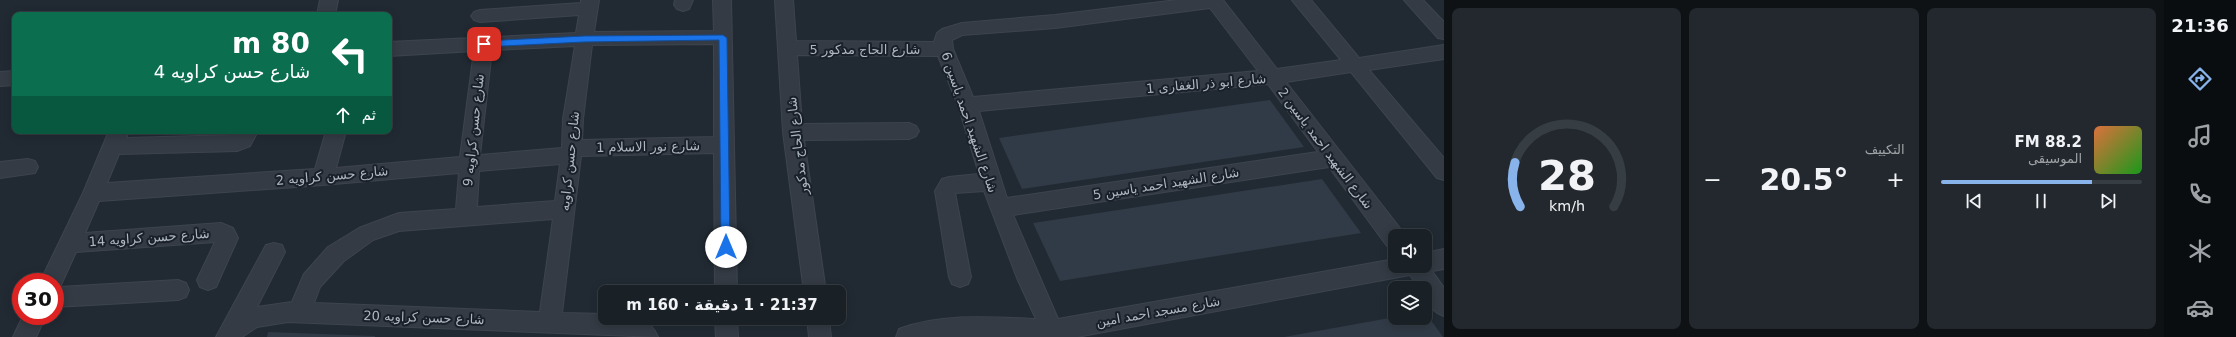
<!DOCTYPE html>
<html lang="ar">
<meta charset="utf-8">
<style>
:root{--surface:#192026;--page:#22282e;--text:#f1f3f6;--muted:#9fa3a7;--line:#373e43;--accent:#89b3eb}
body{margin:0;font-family:"DejaVu Sans",Cairo,sans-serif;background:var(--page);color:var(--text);direction:rtl;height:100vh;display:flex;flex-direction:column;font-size:15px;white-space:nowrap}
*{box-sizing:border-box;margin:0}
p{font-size:13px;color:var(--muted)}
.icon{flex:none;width:22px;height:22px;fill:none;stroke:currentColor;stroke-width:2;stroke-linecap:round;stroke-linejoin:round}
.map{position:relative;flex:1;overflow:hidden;direction:ltr}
.side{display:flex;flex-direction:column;gap:8px;padding:8px;background:#0e1215;width:720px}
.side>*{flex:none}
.banner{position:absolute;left:12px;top:12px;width:380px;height:122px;border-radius:8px;box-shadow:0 2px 10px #0003,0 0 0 1px var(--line);direction:rtl;background:#0b6e4f;color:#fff;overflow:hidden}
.controls{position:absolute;left:1388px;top:229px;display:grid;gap:8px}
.controls a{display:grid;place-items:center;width:44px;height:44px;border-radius:8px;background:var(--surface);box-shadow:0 2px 10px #0003,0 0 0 1px var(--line);font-size:20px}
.speed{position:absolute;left:12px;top:273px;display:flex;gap:8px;font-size:20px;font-weight:700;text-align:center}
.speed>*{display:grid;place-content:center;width:52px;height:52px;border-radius:50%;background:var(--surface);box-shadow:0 2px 10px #0003,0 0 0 1px var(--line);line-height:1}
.speed .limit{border:6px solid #d22;background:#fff;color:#111}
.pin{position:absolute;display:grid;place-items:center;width:34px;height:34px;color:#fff;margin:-17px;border-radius:8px;box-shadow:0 2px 6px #0006}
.me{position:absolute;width:44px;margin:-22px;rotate:0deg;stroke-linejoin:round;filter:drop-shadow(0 0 3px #0008)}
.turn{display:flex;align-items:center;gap:14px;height:84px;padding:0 16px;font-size:18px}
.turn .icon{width:52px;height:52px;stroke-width:2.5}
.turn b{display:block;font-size:28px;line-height:34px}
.then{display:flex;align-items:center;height:38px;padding:0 16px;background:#0003;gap:8px;font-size:15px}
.big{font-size:30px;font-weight:700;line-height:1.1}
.side .card{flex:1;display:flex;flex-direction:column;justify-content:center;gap:6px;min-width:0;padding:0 14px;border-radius:8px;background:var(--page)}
.side .dial{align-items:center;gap:0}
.dial svg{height:104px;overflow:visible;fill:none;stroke:var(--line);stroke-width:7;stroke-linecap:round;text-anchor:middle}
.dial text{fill:var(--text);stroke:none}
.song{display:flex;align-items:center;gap:12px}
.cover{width:48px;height:48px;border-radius:6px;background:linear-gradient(135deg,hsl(20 70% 55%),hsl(120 70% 35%))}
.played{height:4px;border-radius:2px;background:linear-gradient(90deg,var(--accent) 75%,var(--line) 75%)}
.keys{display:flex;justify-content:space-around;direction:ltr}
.heat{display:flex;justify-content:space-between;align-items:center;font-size:22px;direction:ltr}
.side .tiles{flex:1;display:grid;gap:8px;grid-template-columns:repeat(3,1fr)}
.trip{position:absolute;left:598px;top:285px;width:248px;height:40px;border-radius:8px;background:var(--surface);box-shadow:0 2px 10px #0003,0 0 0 1px var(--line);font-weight:700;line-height:40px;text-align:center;direction:rtl}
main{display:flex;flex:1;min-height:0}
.tab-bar{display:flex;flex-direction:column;width:72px;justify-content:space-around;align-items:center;background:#0a0d0f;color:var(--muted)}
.tab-bar .icon{width:28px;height:28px}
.tab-bar .selected{color:var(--accent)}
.tab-bar b{font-size:18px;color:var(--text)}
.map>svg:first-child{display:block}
.building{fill:#313b47}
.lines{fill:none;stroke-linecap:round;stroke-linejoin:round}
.street-casing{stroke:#3e444e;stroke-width:2}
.street{fill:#343b44;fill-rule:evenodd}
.route{fill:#1a73e8;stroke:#114b97}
.labels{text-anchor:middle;stroke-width:4;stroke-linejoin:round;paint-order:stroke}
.street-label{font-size:13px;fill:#aeb6c1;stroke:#1a2029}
</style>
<main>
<nav class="tab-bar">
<b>21:36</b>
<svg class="icon selected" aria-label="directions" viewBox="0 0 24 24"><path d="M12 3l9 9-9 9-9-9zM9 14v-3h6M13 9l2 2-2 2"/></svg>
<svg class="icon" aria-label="music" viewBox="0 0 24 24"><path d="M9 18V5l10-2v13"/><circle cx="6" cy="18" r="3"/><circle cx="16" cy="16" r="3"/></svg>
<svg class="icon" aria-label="phone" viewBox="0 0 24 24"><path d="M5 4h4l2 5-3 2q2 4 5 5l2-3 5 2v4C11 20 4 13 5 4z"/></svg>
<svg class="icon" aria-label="climate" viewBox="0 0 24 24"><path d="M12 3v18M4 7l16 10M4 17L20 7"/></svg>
<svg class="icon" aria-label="car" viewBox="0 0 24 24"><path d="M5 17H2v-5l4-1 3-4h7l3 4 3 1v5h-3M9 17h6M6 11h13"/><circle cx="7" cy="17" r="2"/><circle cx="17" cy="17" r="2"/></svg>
</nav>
<section class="side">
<div class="tiles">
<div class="card">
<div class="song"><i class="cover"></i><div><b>88.2 FM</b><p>الموسيقى</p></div></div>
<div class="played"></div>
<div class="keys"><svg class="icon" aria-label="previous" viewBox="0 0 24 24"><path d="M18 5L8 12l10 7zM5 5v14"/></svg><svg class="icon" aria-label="pause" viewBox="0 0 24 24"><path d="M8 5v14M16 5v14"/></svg><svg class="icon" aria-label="next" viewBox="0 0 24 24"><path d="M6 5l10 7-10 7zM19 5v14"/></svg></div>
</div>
<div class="card"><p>التكييف</p>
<div class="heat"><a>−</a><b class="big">20.5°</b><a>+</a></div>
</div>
<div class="card dial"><svg viewBox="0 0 100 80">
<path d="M14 69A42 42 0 1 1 86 69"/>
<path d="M14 69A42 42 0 0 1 10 35" stroke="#89b3eb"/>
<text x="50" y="56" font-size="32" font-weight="700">28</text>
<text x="50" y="72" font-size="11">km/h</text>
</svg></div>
</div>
</section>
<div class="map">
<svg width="1444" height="337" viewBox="0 0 1444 337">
<rect width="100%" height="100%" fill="#212a33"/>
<!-- building -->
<path class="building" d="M1270 100 1304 147 1022 189 999 138Z
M1322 179 1361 233 1060 281 1033 223Z
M1425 312 1443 337H1284L1395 317 1425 318Z
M268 332 375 336V337H267Z"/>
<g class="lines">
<!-- street casing -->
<g class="street-casing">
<path id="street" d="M320 0H338L335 15H317Z
M581 0H599L594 32 714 31 713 0H731L737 292H715L714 153 581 156 562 313 605 314V318C629 318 647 312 658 337L288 322 257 327 242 337H216L266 245 274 243 282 245 285 252 257 307 292 302 304 274 328 247 359 228 399 213 456 209 459 173 323 185 99 201 85 233 221 223 233 228 238 238 216 287 208 290 200 287 197 280 215 242 76 252 60 287 178 280 186 283 189 290 186 297 178 300 55 307V282H40L83 193 109 131H129L126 138 235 135 238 131H258L250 146 237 151 119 154 107 183 315 169 326 131H346L336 168 460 157 474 51 389 56V42L576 33 579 15 480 22 474 20 471 16 474 12 480 10 581 3ZM714 44V137L582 140 583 119 592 45ZM575 46 563 119 562 148 480 155 492 50ZM560 164 555 201 477 207 479 171ZM553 219 540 312 314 303 320 287 344 261 373 240 399 231Z
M675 0H693L689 9 683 11 677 9 674 5Z
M775 0H793L796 41 934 42 937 33 942 29 962 23 1055 15 1177 0H1223L1277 69 1341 60 1292 0H1311L1359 58 1444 45V59L1369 70 1444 158V180L1437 178 1351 72 1286 82 1403 232 1404 236H1395V248L1387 246 1329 167 1013 215 1058 319 1395 259V266H1425V253L1444 249V269L1432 271 1444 288V316C1432 312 1425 301 1425 288H1419L1410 275 1077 337H896L899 329C941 313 991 317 1036 319L1017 278 984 191 955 193 971 277 968 284 960 287 952 284 949 277 935 191 942 179 949 177 979 174 958 105 938 56 797 55 802 124 909 123 916 126 919 131 916 136 909 139 804 140 826 292H804L783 132ZM1210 8 1258 71 973 97 953 49 952 40 962 35 1055 28ZM1268 84 1318 152 1007 198 979 111Z
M1404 0H1423L1444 22V39L1438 38Z
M15 71V85L0 86V72Z
M28 159 35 161 38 167 35 173 0 178V162Z
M23 316H46L36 337H13Z
M715 318H737L738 337H716Z
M807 318H829L831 337H809Z"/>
</g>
<!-- street -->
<use href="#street" class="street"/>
</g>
<!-- route -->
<path class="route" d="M723 35 727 38 730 247 726 251 721 247 719 40 584 42 484 47 480 44 484 41 584 36Z"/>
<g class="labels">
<!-- street labels -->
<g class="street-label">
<text x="865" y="54">شارع الحاج مدكور 5</text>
<text transform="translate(1206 83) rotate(-5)" y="5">شارع ابو ذر الغفارى 1</text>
<text transform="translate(970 122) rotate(71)" y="5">شارع الشهيد احمد ياسين 6</text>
<text transform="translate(473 130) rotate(-84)" y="5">شارع حسن كراويه 9</text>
<text transform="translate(648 146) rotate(-1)" y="5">شارع نور الاسلام 1</text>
<text transform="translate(797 146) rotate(-97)" y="5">شارع الحاج مدكور</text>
<text transform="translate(1326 148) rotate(53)" y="5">شارع الشهيد احمد ياسين 2</text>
<text transform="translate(569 161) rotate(-84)" y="5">شارع حسن كراويه</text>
<text transform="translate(332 175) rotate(-5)" y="5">شارع حسن كراويه 2</text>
<text transform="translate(1166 183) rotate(-9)" y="5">شارع الشهيد احمد ياسين 5</text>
<text transform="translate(149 237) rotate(-4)" y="5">شارع حسن كراويه 14</text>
<text transform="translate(1158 311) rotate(-10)" y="5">شارع مسجد احمد امين</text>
<text transform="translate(424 317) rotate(2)" y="5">شارع حسن كراويه 20</text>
</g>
</g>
</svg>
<div class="controls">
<a><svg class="icon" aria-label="sound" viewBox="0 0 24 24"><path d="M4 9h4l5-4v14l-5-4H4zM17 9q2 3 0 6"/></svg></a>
<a><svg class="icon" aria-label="layers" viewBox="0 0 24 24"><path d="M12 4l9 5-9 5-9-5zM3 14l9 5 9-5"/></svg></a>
</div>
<div class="speed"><div class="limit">30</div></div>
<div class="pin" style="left:484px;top:44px;background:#d93025"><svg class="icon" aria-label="arrive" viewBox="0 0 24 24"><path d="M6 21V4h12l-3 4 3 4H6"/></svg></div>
<svg class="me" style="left:726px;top:247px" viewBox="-20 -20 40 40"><circle r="19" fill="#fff"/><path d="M0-13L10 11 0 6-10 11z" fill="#1a73e8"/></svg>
<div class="trip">21:37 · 1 دقيقة · 160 m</div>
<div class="banner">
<div class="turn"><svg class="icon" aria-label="left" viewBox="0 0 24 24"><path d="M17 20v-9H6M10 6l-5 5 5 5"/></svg><div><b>80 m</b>شارع حسن كراويه 4</div></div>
<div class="then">ثم<svg class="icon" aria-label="ahead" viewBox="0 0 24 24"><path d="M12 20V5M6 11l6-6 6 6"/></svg></div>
</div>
</div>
</main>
